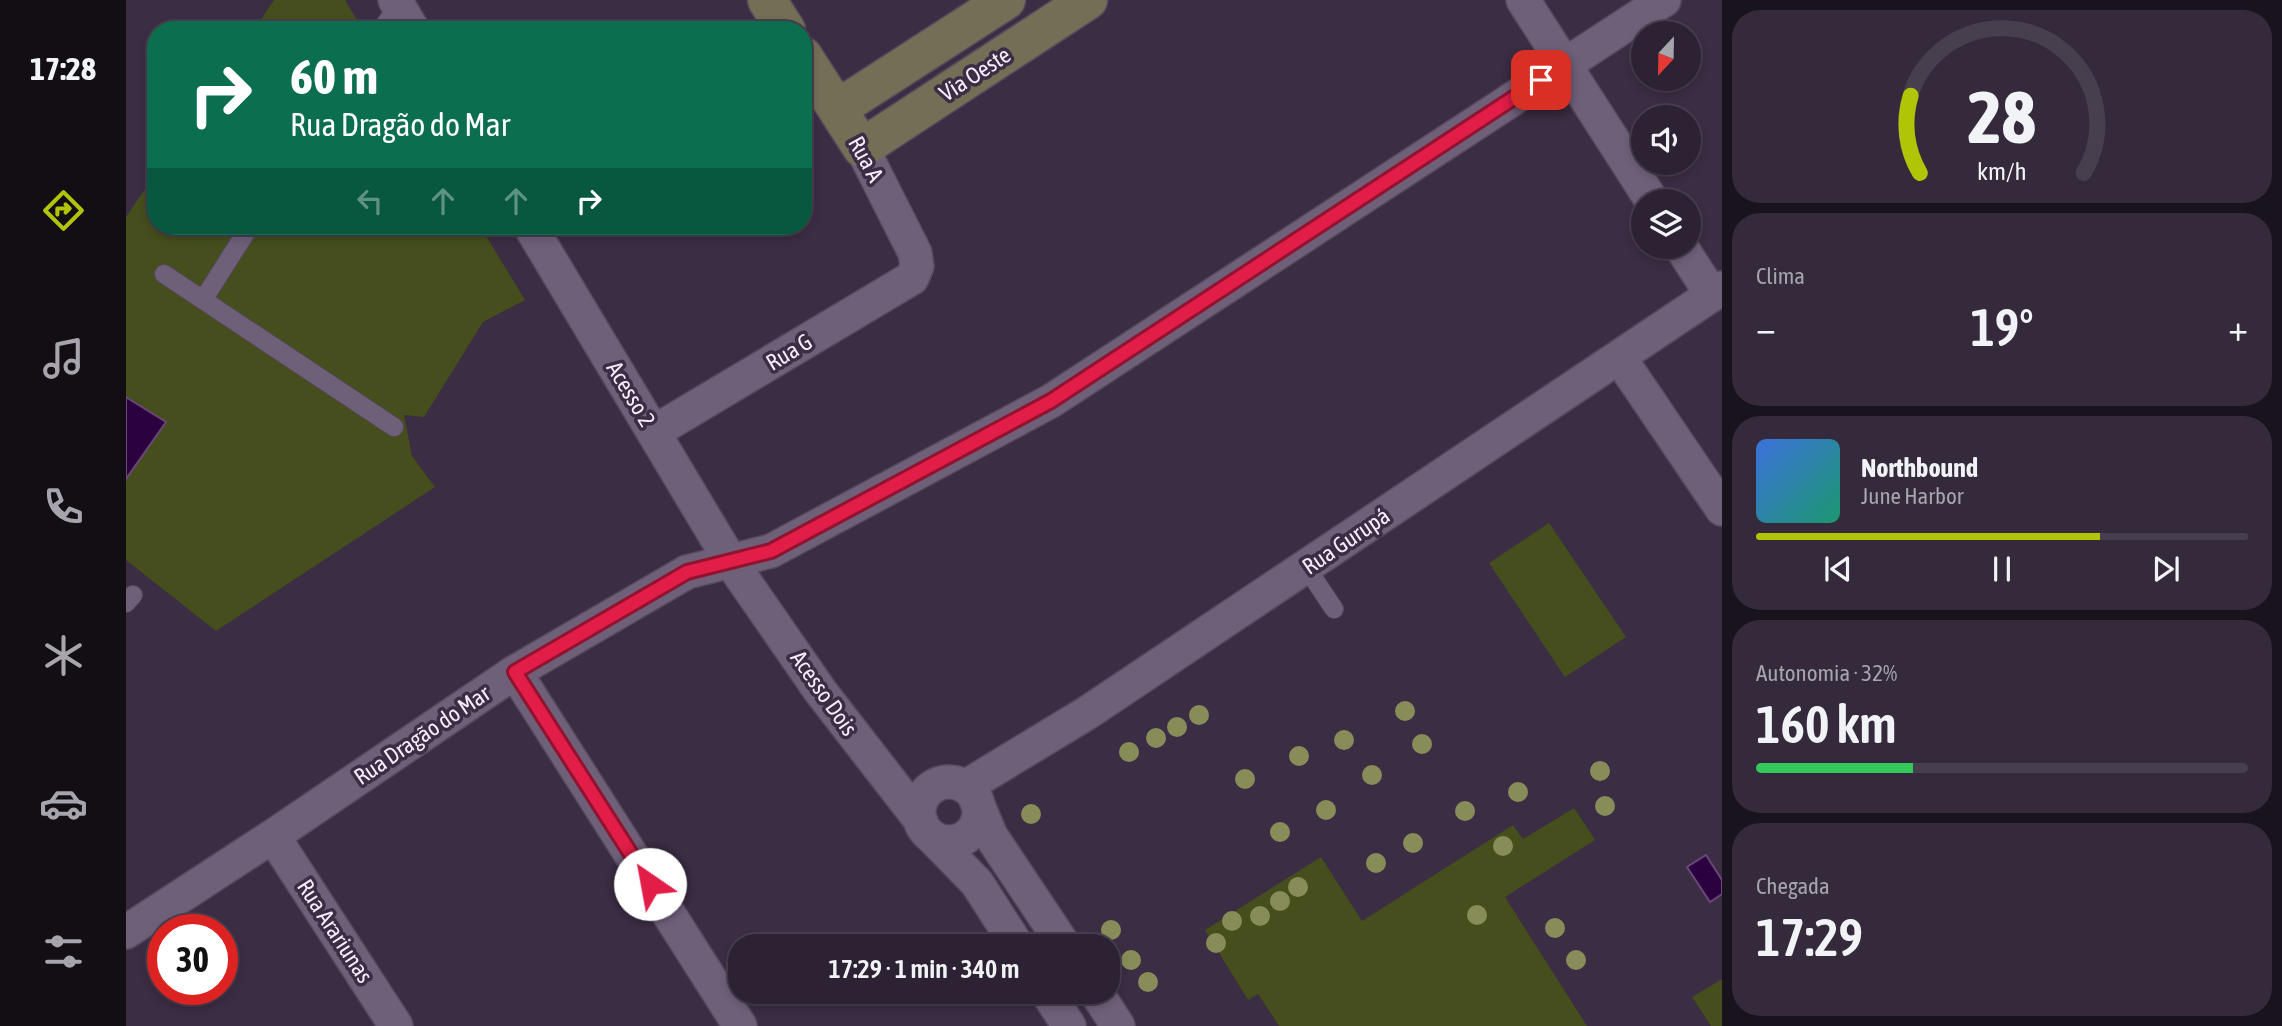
<!DOCTYPE html>
<html lang="pt">
<meta charset="utf-8">
<style>
:root{--surface:#2c2233;--page:#342a3b;--text:#f1f3f6;--muted:#a6a4ac;--line:#483f4e;--accent:#afc506}
body{margin:0;font-family:"Asap Condensed",sans-serif;background:var(--page);color:var(--text);height:100vh;display:flex;flex-direction:column;font-size:26px;white-space:nowrap}
*{box-sizing:border-box;margin:0}
p{font-size:23px;color:var(--muted)}
.icon{flex:none;width:38px;height:38px;fill:none;stroke:currentColor;stroke-width:2;stroke-linecap:round;stroke-linejoin:round}
.map{position:relative;flex:1;overflow:hidden}
.details{display:flex;flex-direction:column;gap:10px;padding:10px;background:#18131c;width:560px}
.details>*{flex:none}
.top-card{position:absolute;left:21px;top:21px;width:665px;height:214px;border-radius:28px;box-shadow:0 4px 10px #0003,0 0 0 2px var(--line);background:#0b6e4f;color:#fff;overflow:hidden}
.needle{width:46px;rotate:202deg}
.tools{position:absolute;left:1505px;top:21px;display:grid;gap:14px}
.tools a{display:grid;place-items:center;width:70px;height:70px;border-radius:50%;background:var(--surface);box-shadow:0 4px 10px #0003,0 0 0 2px var(--line);font-size:35px}
.speed{position:absolute;left:21px;top:914px;display:flex;gap:14px;font-size:35px;font-weight:700;text-align:center}
.speed>*{display:grid;place-content:center;width:91px;height:91px;border-radius:50%;background:var(--surface);box-shadow:0 4px 10px #0003,0 0 0 2px var(--line);line-height:1}
.speed .limit{border:10px solid #d22;background:#fff;color:#111}
.pin{position:absolute;display:grid;place-items:center;width:60px;height:60px;color:#fff;margin:-30px;border-radius:14px;box-shadow:0 4px 10px #0006}
.me{position:absolute;width:77px;margin:-38px;rotate:327deg;stroke-linejoin:round;filter:drop-shadow(0 0 5px #0008)}
.turn{display:flex;align-items:center;gap:24px;height:147px;padding:0 28px;font-size:32px}
.turn .icon{width:91px;height:91px;stroke-width:2.5}
.turn b{display:block;font-size:49px;line-height:60px}
.lanes{display:flex;align-items:center;height:66px;padding:0 28px;background:#0003;justify-content:center;gap:35px;direction:ltr}
.lanes .off{opacity:.35}
.big{font-size:52px;font-weight:600;line-height:1.1}
.details .tile{flex:1;display:flex;flex-direction:column;justify-content:center;gap:10px;min-width:0;padding:0 24px;border-radius:28px;background:var(--page)}
.details .dial{align-items:center;gap:0}
.dial svg{height:182px;overflow:visible;fill:none;stroke:var(--line);stroke-width:7;stroke-linecap:round;text-anchor:middle}
.dial text{fill:var(--text);stroke:none}
.song{display:flex;align-items:center;gap:21px}
.cover{width:84px;height:84px;border-radius:10px;background:linear-gradient(135deg,hsl(220 70% 55%),hsl(160 70% 35%))}
.played{height:7px;border-radius:4px;background:linear-gradient(90deg,var(--accent) 70%,var(--line) 70%)}
.keys{display:flex;justify-content:space-around;direction:ltr}
.heat{display:flex;justify-content:space-between;align-items:center;font-size:38px;direction:ltr}
.charge{height:10px;border-radius:5px;background:linear-gradient(90deg,#34c759 32%,var(--line) 0)}
.trip{position:absolute;left:602px;top:934px;width:392px;height:70px;border-radius:28px;background:var(--surface);box-shadow:0 4px 10px #0003,0 0 0 2px var(--line);font-weight:600;line-height:70px;text-align:center}
main{display:flex;flex:1;min-height:0}
.tabs{display:flex;flex-direction:column;width:126px;justify-content:space-around;align-items:center;background:#120e14;color:var(--muted)}
.tabs .icon{width:49px;height:49px}
.tabs .active{color:var(--accent)}
.tabs b{font-size:32px;color:var(--text)}
.map>svg:first-child{display:block}
.green{fill:#454e1c}
.water{fill:#2c0140;stroke:#694878;stroke-width:2}
.lines{fill:none;stroke-linecap:round;stroke-linejoin:round}
.lane-casing{stroke:#55495c;stroke-width:20}
.street-casing{stroke:#55495c;stroke-width:36}
.secondary-casing{stroke:#55495c;stroke-width:41}
.lane{stroke:#6f607a;stroke-width:18}
.street{stroke:#6f607a;stroke-width:33}
.secondary{stroke:#746e57;stroke-width:38}
.tree{fill:#878c58}
.route-casing{stroke:#92132f;stroke-width:18}
.route{stroke:#e11d48;stroke-width:12}
.labels{text-anchor:middle;stroke-width:7;stroke-linejoin:round;paint-order:stroke}
.street-label{font-size:23px;fill:#f6edfc;stroke:#3b2d44}
</style>
<main>
<nav class="tabs">
<b>17:28</b>
<svg class="icon active" aria-label="directions" viewBox="0 0 24 24"><path d="M12 3l9 9-9 9-9-9zM9 14v-3h6M13 9l2 2-2 2"/></svg>
<svg class="icon" aria-label="music" viewBox="0 0 24 24"><path d="M9 18V5l10-2v13"/><circle cx="6" cy="18" r="3"/><circle cx="16" cy="16" r="3"/></svg>
<svg class="icon" aria-label="phone" viewBox="0 0 24 24"><path d="M5 4h4l2 5-3 2q2 4 5 5l2-3 5 2v4C11 20 4 13 5 4z"/></svg>
<svg class="icon" aria-label="climate" viewBox="0 0 24 24"><path d="M12 3v18M4 7l16 10M4 17L20 7"/></svg>
<svg class="icon" aria-label="car" viewBox="0 0 24 24"><path d="M5 17H2v-5l4-1 3-4h7l3 4 3 1v5h-3M9 17h6M6 11h13"/><circle cx="7" cy="17" r="2"/><circle cx="17" cy="17" r="2"/></svg>
<svg class="icon" aria-label="filters" viewBox="0 0 24 24"><path d="M4 7h16M4 17h16"/><circle cx="9" cy="7" r="2"/><circle cx="15" cy="17" r="2"/></svg>
</nav>
<div class="map">
<svg width="1596" height="1026" viewBox="0 0 1596 1026">
<rect width="100%" height="100%" fill="#3b2d44"/>
<!-- green -->
<path class="green" d="M148 0H219L237 30H128Z
M30 173V226H354L399 300 357 322 298 417 278 415 286 456 309 487 90 631 0 560V217Z
M1423 523 1500 637 1439 677 1363 563Z
M1448 808 1469 840 1379 897 1461 1026H1153L1132 994 1122 1000 1079 930 1195 857 1236 921 1387 825 1397 839Z
M1596 979V1026H1585L1566 997Z"/>
<!-- water -->
<path class="water" d="M0 397 40 422 0 479Z
M1580 855 1596 880V894L1584 902 1561 867Z"/>
<g class="lines">
<!-- lane casing -->
<g class="lane-casing">
<path id="lane" d="M255 30 273 5
M38 274 268 427
M77 300 124 226
M1180 567 1208 609
M0 603 7 595"/>
</g>
<!-- street casing -->
<g class="street-casing">
<path id="street" d="M269 0 287 30
M1397 0 1526 201
M404 226 605 562 695 692 795 821
M1555 247 1586 295
M1493 357 1596 509
M528 432 786 278 791 266 789 253 736 148
M389 672 614 1026
M793 812a30 30 0 1 1 60 0a30 30 0 1 1-60 0Z
M839 787 961 713 1596 288
M850 800 865 836 939 947
M147 836 270 1026
M805 836 851 883 892 947
M0 932 147 836 389 672 561 572 645 551 925 401 1538 0
M921 992 943 1026
M970 992 992 1026"/>
</g>
<!-- secondary casing -->
<g class="secondary-casing">
<path id="secondary" d="M641 0 660 30
M677 56 736 148 962 0
M711 109 880 0"/>
</g>
<!-- lane -->
<use href="#lane" class="lane"/>
<!-- street -->
<use href="#street" class="street"/>
<!-- secondary -->
<use href="#secondary" class="secondary"/>
</g>
<!-- trees -->
<g class="tree">
<circle cx="1279" cy="711" r="10"/>
<circle cx="1073" cy="715" r="10"/>
<circle cx="1051" cy="727" r="10"/>
<circle cx="1030" cy="738" r="10"/>
<circle cx="1218" cy="740" r="10"/>
<circle cx="1296" cy="744" r="10"/>
<circle cx="1003" cy="752" r="10"/>
<circle cx="1173" cy="756" r="10"/>
<circle cx="1474" cy="771" r="10"/>
<circle cx="1246" cy="775" r="10"/>
<circle cx="1119" cy="779" r="10"/>
<circle cx="1392" cy="792" r="10"/>
<circle cx="1479" cy="806" r="10"/>
<circle cx="1200" cy="810" r="10"/>
<circle cx="1339" cy="811" r="10"/>
<circle cx="905" cy="814" r="10"/>
<circle cx="1154" cy="832" r="10"/>
<circle cx="1287" cy="843" r="10"/>
<circle cx="1377" cy="846" r="10"/>
<circle cx="1250" cy="863" r="10"/>
<circle cx="1172" cy="887" r="10"/>
<circle cx="1154" cy="901" r="10"/>
<circle cx="1351" cy="915" r="10"/>
<circle cx="1134" cy="916" r="10"/>
<circle cx="1106" cy="921" r="10"/>
<circle cx="1429" cy="928" r="10"/>
<circle cx="985" cy="930" r="10"/>
<circle cx="1090" cy="943" r="10"/>
<circle cx="1005" cy="960" r="10"/>
<circle cx="1450" cy="960" r="10"/>
<circle cx="1022" cy="982" r="10"/>
</g>
<g class="lines">
<!-- route casing -->
<g class="route-casing">
<path id="route" d="M524 884 389 672 561 572 645 551 925 401 1415 80"/>
</g>
<!-- route -->
<use href="#route" class="route"/>
</g>
<g class="labels">
<!-- street labels -->
<g class="street-label">
<text transform="translate(849 74) rotate(-33)" y="8">Via Oeste</text>
<text transform="translate(740 159) rotate(61)" y="8">Rua A</text>
<text transform="translate(663 352) rotate(-31)" y="8">Rua G</text>
<text transform="translate(505 394) rotate(59)" y="8">Acesso 2</text>
<text transform="translate(1220 541) rotate(-34)" y="8">Rua Gurupá</text>
<text transform="translate(698 693) rotate(55)" y="8">Acesso Dois</text>
<text transform="translate(296 735) rotate(-34)" y="8">Rua Dragão do Mar</text>
<text transform="translate(209 931) rotate(57)" y="8">Rua Arariunas</text>
</g>
</g>
</svg>
<div class="tools">
<a><svg class="needle" viewBox="-14 -14 28 28"><path d="M0-13l5 13h-10z" fill="#e53935"/><path d="M0 13l5-13h-10z" fill="#a6a4ac"/></svg></a>
<a><svg class="icon" aria-label="sound" viewBox="0 0 24 24"><path d="M4 9h4l5-4v14l-5-4H4zM17 9q2 3 0 6"/></svg></a>
<a><svg class="icon" aria-label="layers" viewBox="0 0 24 24"><path d="M12 4l9 5-9 5-9-5zM3 14l9 5 9-5"/></svg></a>
</div>
<div class="speed"><div class="limit">30</div></div>
<div class="pin" style="left:1415px;top:80px;background:#d93025"><svg class="icon" aria-label="arrive" viewBox="0 0 24 24"><path d="M6 21V4h12l-3 4 3 4H6"/></svg></div>
<svg class="me" style="left:524px;top:884px" viewBox="-20 -20 40 40"><circle r="19" fill="#fff"/><path d="M0-13L10 11 0 6-10 11z" fill="#e11d48"/></svg>
<div class="trip">17:29 · 1 min · 340 m</div>
<div class="top-card">
<div class="turn"><svg class="icon" aria-label="right" viewBox="0 0 24 24"><path d="M7 20v-9h11M14 6l5 5-5 5"/></svg><div><b>60 m</b>Rua Dragão do Mar</div></div>
<div class="lanes"><svg class="icon off" aria-label="left" viewBox="0 0 24 24"><path d="M17 20v-9H6M10 6l-5 5 5 5"/></svg><svg class="icon off" aria-label="ahead" viewBox="0 0 24 24"><path d="M12 20V5M6 11l6-6 6 6"/></svg><svg class="icon off" aria-label="ahead" viewBox="0 0 24 24"><path d="M12 20V5M6 11l6-6 6 6"/></svg><svg class="icon" aria-label="right" viewBox="0 0 24 24"><path d="M7 20v-9h11M14 6l5 5-5 5"/></svg></div>
</div>
</div>
<section class="details">
<div class="tile dial"><svg viewBox="0 0 100 80">
<path d="M14 69A42 42 0 1 1 86 69"/>
<path d="M14 69A42 42 0 0 1 10 35" stroke="#afc506"/>
<text x="50" y="56" font-size="32" font-weight="700">28</text>
<text x="50" y="72" font-size="11">km/h</text>
</svg></div>
<div class="tile"><p>Clima</p>
<div class="heat"><a>−</a><b class="big">19°</b><a>+</a></div>
</div>
<div class="tile">
<div class="song"><i class="cover"></i><div><b>Northbound</b><p>June Harbor</p></div></div>
<div class="played"></div>
<div class="keys"><svg class="icon" aria-label="previous" viewBox="0 0 24 24"><path d="M18 5L8 12l10 7zM5 5v14"/></svg><svg class="icon" aria-label="pause" viewBox="0 0 24 24"><path d="M8 5v14M16 5v14"/></svg><svg class="icon" aria-label="next" viewBox="0 0 24 24"><path d="M6 5l10 7-10 7zM19 5v14"/></svg></div>
</div>
<div class="tile"><p>Autonomia · 32%</p><b class="big">160 km</b><div class="charge"></div></div>
<div class="tile"><p>Chegada</p><b class="big">17:29</b></div>
</section>
</main>
